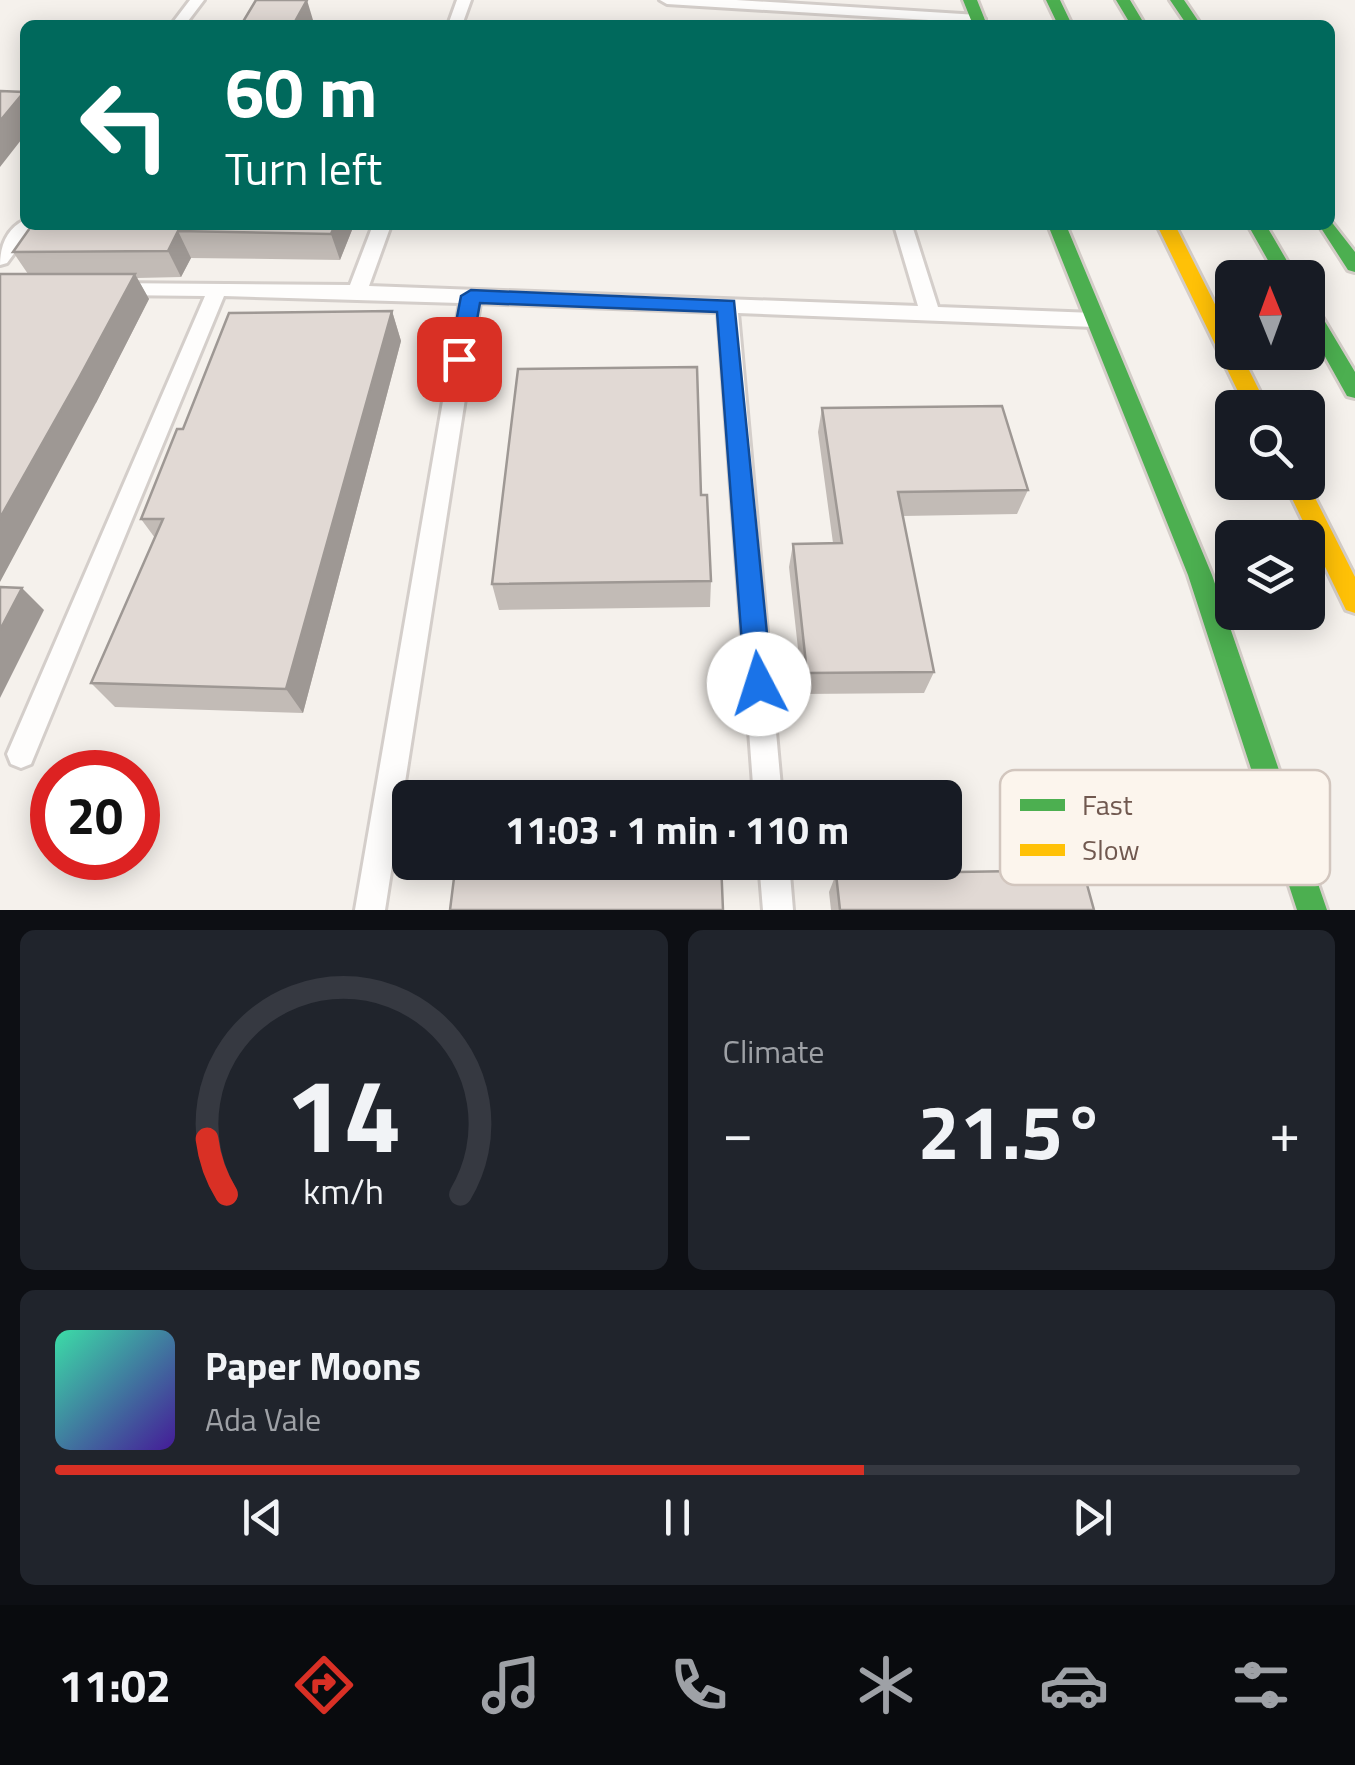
<!DOCTYPE html>
<meta charset="utf-8">
<style>
:root{--surface:#171b24;--page:#20242c;--text:#f1f3f6;--muted:#9ea1a6;--line:#363941;--accent:#d93025}
body{margin:0;font-family:"Titillium Web",sans-serif;background:var(--page);color:var(--text);height:100vh;display:flex;flex-direction:column;font-size:38px;white-space:nowrap}
*{box-sizing:border-box;margin:0}
p{font-size:32px;color:var(--muted)}
.icon{flex:none;width:55px;height:55px;fill:none;stroke:currentColor;stroke-width:2;stroke-linecap:round;stroke-linejoin:round}
.map{position:relative;height:910px;overflow:hidden}
.details{display:flex;flex-direction:column;gap:20px;padding:20px;background:#0d0f14;flex:1}
.details>*{flex:none}
.banner{position:absolute;left:20px;top:20px;width:1315px;height:210px;border-radius:15px;box-shadow:0 5px 25px #0003;background:#00695c;color:#fff;overflow:hidden}
.needle{width:65px;rotate:359deg}
.buttons{position:absolute;left:1215px;top:260px;display:grid;gap:20px}
.buttons a{display:grid;place-items:center;width:110px;height:110px;border-radius:15px;background:var(--surface);box-shadow:0 5px 25px #0003;font-size:50px}
.speed{position:absolute;left:30px;top:750px;display:flex;gap:20px;font-size:50px;font-weight:700;text-align:center}
.speed>*{display:grid;place-content:center;width:130px;height:130px;border-radius:50%;background:var(--surface);box-shadow:0 5px 25px #0003;line-height:1}
.speed .limit{border:15px solid #d22;background:#fff;color:#111}
.pin{position:absolute;display:grid;place-items:center;width:85px;height:85px;color:#fff;margin:-42px;border-radius:20px;box-shadow:0 5px 15px #0006}
.me{position:absolute;width:110px;margin:-55px;rotate:355deg;stroke-linejoin:round;filter:drop-shadow(0 0 8px #0008)}
.turn{display:flex;align-items:center;gap:35px;height:210px;padding:0 40px;font-size:45px}
.turn .icon{width:130px;height:130px;stroke-width:2.5}
.turn b{display:block;font-size:70px;line-height:85px}
.big{font-size:75px;font-weight:700;line-height:1.1}
.details .widget{flex:1;display:flex;flex-direction:column;justify-content:center;gap:15px;min-width:0;padding:0 35px;border-radius:15px;background:var(--page)}
.details .dial{align-items:center;gap:0}
.dial svg{height:260px;overflow:visible;fill:none;stroke:var(--line);stroke-width:7;stroke-linecap:round;text-anchor:middle}
.dial text{fill:var(--text);stroke:none}
.song{display:flex;align-items:center;gap:30px}
.cover{width:120px;height:120px;border-radius:15px;background:linear-gradient(135deg,hsl(160 70% 55%),hsl(260 70% 35%))}
.played{height:10px;border-radius:5px;background:linear-gradient(90deg,var(--accent) 65%,var(--line) 65%)}
.keys{display:flex;justify-content:space-around;direction:ltr}
.heat{display:flex;justify-content:space-between;align-items:center;font-size:55px;direction:ltr}
.details .tiles{flex:1;display:grid;gap:20px;grid-template-columns:1fr 1fr}
.widget:last-child{grid-column:span 2}
.trip{position:absolute;left:392px;top:780px;width:570px;height:100px;border-radius:15px;background:var(--surface);box-shadow:0 5px 25px #0003;font-weight:700;line-height:100px;text-align:center}
.tabs{display:flex;height:160px;justify-content:space-around;align-items:center;background:#090b0e;color:var(--muted)}
.tabs .icon{width:70px;height:70px}
.tabs .current{color:var(--accent)}
.tabs b{font-size:45px;color:var(--text)}
.map>svg:first-child{display:block}
.lines{fill:none;stroke-linecap:round;stroke-linejoin:round}
.lane-casing{stroke:#d4ceca;stroke-width:6}
.fast-casing{stroke:#d4cdc8;stroke-width:6}
.slow-casing{stroke:#d4cdc8;stroke-width:6}
.lane{fill:#fefdfc;fill-rule:evenodd}
.fast{fill:#4caf50;fill-rule:evenodd}
.slow{fill:#ffc107;fill-rule:evenodd}
.wall{fill:#c2bbb6}
.shaded-wall{fill:#9e9894}
.building{fill:#e1d9d4;stroke:#9e9894;stroke-width:2.5}
.route{fill:#1a73e8;stroke:#114b97;stroke-width:2.5}
.key{fill:#fcf5ed;stroke:#d2c6be;stroke-width:2.5}
.key-label{font-size:28px;fill:#70584f}
</style>
<div class="map">
<svg width="1355" height="910" viewBox="0 0 1355 910">
<rect width="100%" height="100%" fill="#f5f1ec"/>
<g class="lines">
<!-- lane casing -->
<g class="lane-casing">
<path id="lane" d="M190 0H204L185 25H171Z
M457 0H471L462 25H448Z
M660 0H736L978 15 985 19 978 23 667 4Z
M25 220V225H35L7 263 0 265C0 246 7 228 25 220Z
M373 225H391L369 286 918 306 894 225H912L938 307 1094 313 1104 320 1094 327 738 313 782 798H754L718 312 480 303 385 910H355L460 303 224 296 31 764 21 768 11 764 7 754 205 296 113 295 106 293 103 288 106 283 350 285Z
M759 862H789L793 910H763Z"/>
</g>
<!-- fast casing -->
<g class="fast-casing">
<path id="fast" d="M963 0H977L987 25H973Z
M1046 0H1060L1072 25H1058Z
M1116 0H1130L1145 25H1131Z
M1170 0H1184L1201 25H1187Z
M1330 220 1355 252V272L1348 270 1319 225H1330Z
M1048 225H1066L1212 575 1327 910H1297L1188 575Z
M1248 225H1266L1297 278H1278Z
M1308 303 1315 305 1355 372V398L1347 396 1308 326Z"/>
</g>
<!-- slow casing -->
<g class="slow-casing">
<path id="slow" d="M1157 225H1175L1232 338V352H1240L1268 408H1246Z
M1284 482H1307L1355 577V613L1346 610Z"/>
</g>
<!-- lane -->
<use href="#lane" class="lane"/>
<!-- fast -->
<use href="#fast" class="fast"/>
<!-- slow -->
<use href="#slow" class="slow"/>
</g>
<!-- wall -->
<path class="wall" d="M32 225H354L340 260 191 258 181 277 137 278 149 299 96 403 28 274 13 252Z
M392 311 401 341 303 713 115 707 91 683 155 538 141 519 183 429Z
M822 408 1028 490 1017 514 903 516 934 672 924 693 803 694 789 567 793 544 833 543 818 432Z
M701 495 711 581 710 607 499 610 492 584Z
M836 874 1094 910H831L829 892Z"/>
<!-- shaded-wall -->
<path class="shaded-wall" d="M307 0 313 20 310 25H293Z
M24 92 25 135 0 167V121Z
M335 225H354L340 260 331 234Z
M178 231 191 258 181 277 168 251Z
M135 274 149 299 96 403 0 582V518Z
M392 311 401 341 303 713 286 689Z
M22 588 44 610 0 698V630Z"/>
<!-- building -->
<path class="building" d="M256 0H307L293 25H241Z
M0 91 24 92 0 121Z
M32 225H335L331 234 178 231 168 251 13 252Z
M0 274H135L79 378 0 518Z
M392 311 286 689 91 683 163 519H141L177 429H183L229 313Z
M697 367 701 495H707L711 581 492 584 518 369Z
M1002 406 1028 490 898 492 934 672 807 673 793 544 842 543 822 408Z
M0 587 22 588 0 630Z
M456 862H721L723 910H450Z
M1083 870 1094 910H840L836 874Z"/>
<!-- route -->
<path class="route" d="M471 290 734 301 772 684 768 693 759 696 749 693 745 684 717 312 480 303 470 359 459 367 449 359 461 296Z"/>
<!-- legend -->
<rect x="1000" y="770" width="330" height="115" rx="15" class="key"/>
<rect x="1020" y="799" width="45" height="12" fill="#4caf50"/>
<rect x="1020" y="844" width="45" height="12" fill="#ffc107"/>
<g class="key-label">
<text x="1082" y="815">Fast</text>
<text x="1082" y="860">Slow</text>
</g>
</svg>
<div class="buttons">
<a><svg class="needle" viewBox="-14 -14 28 28"><path d="M0-13l5 13h-10z" fill="#e53935"/><path d="M0 13l5-13h-10z" fill="#9ea1a6"/></svg></a>
<a><svg class="icon" aria-label="search" viewBox="0 0 24 24"><circle cx="10" cy="10" r="6"/><path d="M15 15l6 6"/></svg></a>
<a><svg class="icon" aria-label="layers" viewBox="0 0 24 24"><path d="M12 4l9 5-9 5-9-5zM3 14l9 5 9-5"/></svg></a>
</div>
<div class="speed"><div class="limit">20</div></div>
<div class="pin" style="left:459px;top:359px;background:#d93025"><svg class="icon" aria-label="arrive" viewBox="0 0 24 24"><path d="M6 21V4h12l-3 4 3 4H6"/></svg></div>
<svg class="me" style="left:759px;top:684px" viewBox="-20 -20 40 40"><circle r="19" fill="#fff"/><path d="M0-13L10 11 0 6-10 11z" fill="#1a73e8"/></svg>
<div class="trip">11:03 · 1 min · 110 m</div>
<div class="banner">
<div class="turn"><svg class="icon" aria-label="left" viewBox="0 0 24 24"><path d="M17 20v-9H6M10 6l-5 5 5 5"/></svg><div><b>60 m</b>Turn left</div></div>
</div>
</div>
<section class="details">
<div class="tiles">
<div class="widget dial"><svg viewBox="0 0 100 80">
<path d="M14 69A42 42 0 1 1 86 69"/>
<path d="M14 69A42 42 0 0 1 8 52" stroke="#d93025"/>
<text x="50" y="56" font-size="32" font-weight="700">14</text>
<text x="50" y="72" font-size="11">km/h</text>
</svg></div>
<div class="widget"><p>Climate</p>
<div class="heat"><a>−</a><b class="big">21.5°</b><a>+</a></div>
</div>
<div class="widget">
<div class="song"><i class="cover"></i><div><b>Paper Moons</b><p>Ada Vale</p></div></div>
<div class="played"></div>
<div class="keys"><svg class="icon" aria-label="previous" viewBox="0 0 24 24"><path d="M18 5L8 12l10 7zM5 5v14"/></svg><svg class="icon" aria-label="pause" viewBox="0 0 24 24"><path d="M8 5v14M16 5v14"/></svg><svg class="icon" aria-label="next" viewBox="0 0 24 24"><path d="M6 5l10 7-10 7zM19 5v14"/></svg></div>
</div>
</div>
</section>
<nav class="tabs">
<b>11:02</b>
<svg class="icon current" aria-label="directions" viewBox="0 0 24 24"><path d="M12 3l9 9-9 9-9-9zM9 14v-3h6M13 9l2 2-2 2"/></svg>
<svg class="icon" aria-label="music" viewBox="0 0 24 24"><path d="M9 18V5l10-2v13"/><circle cx="6" cy="18" r="3"/><circle cx="16" cy="16" r="3"/></svg>
<svg class="icon" aria-label="phone" viewBox="0 0 24 24"><path d="M5 4h4l2 5-3 2q2 4 5 5l2-3 5 2v4C11 20 4 13 5 4z"/></svg>
<svg class="icon" aria-label="climate" viewBox="0 0 24 24"><path d="M12 3v18M4 7l16 10M4 17L20 7"/></svg>
<svg class="icon" aria-label="car" viewBox="0 0 24 24"><path d="M5 17H2v-5l4-1 3-4h7l3 4 3 1v5h-3M9 17h6M6 11h13"/><circle cx="7" cy="17" r="2"/><circle cx="17" cy="17" r="2"/></svg>
<svg class="icon" aria-label="filters" viewBox="0 0 24 24"><path d="M4 7h16M4 17h16"/><circle cx="9" cy="7" r="2"/><circle cx="15" cy="17" r="2"/></svg>
</nav>
